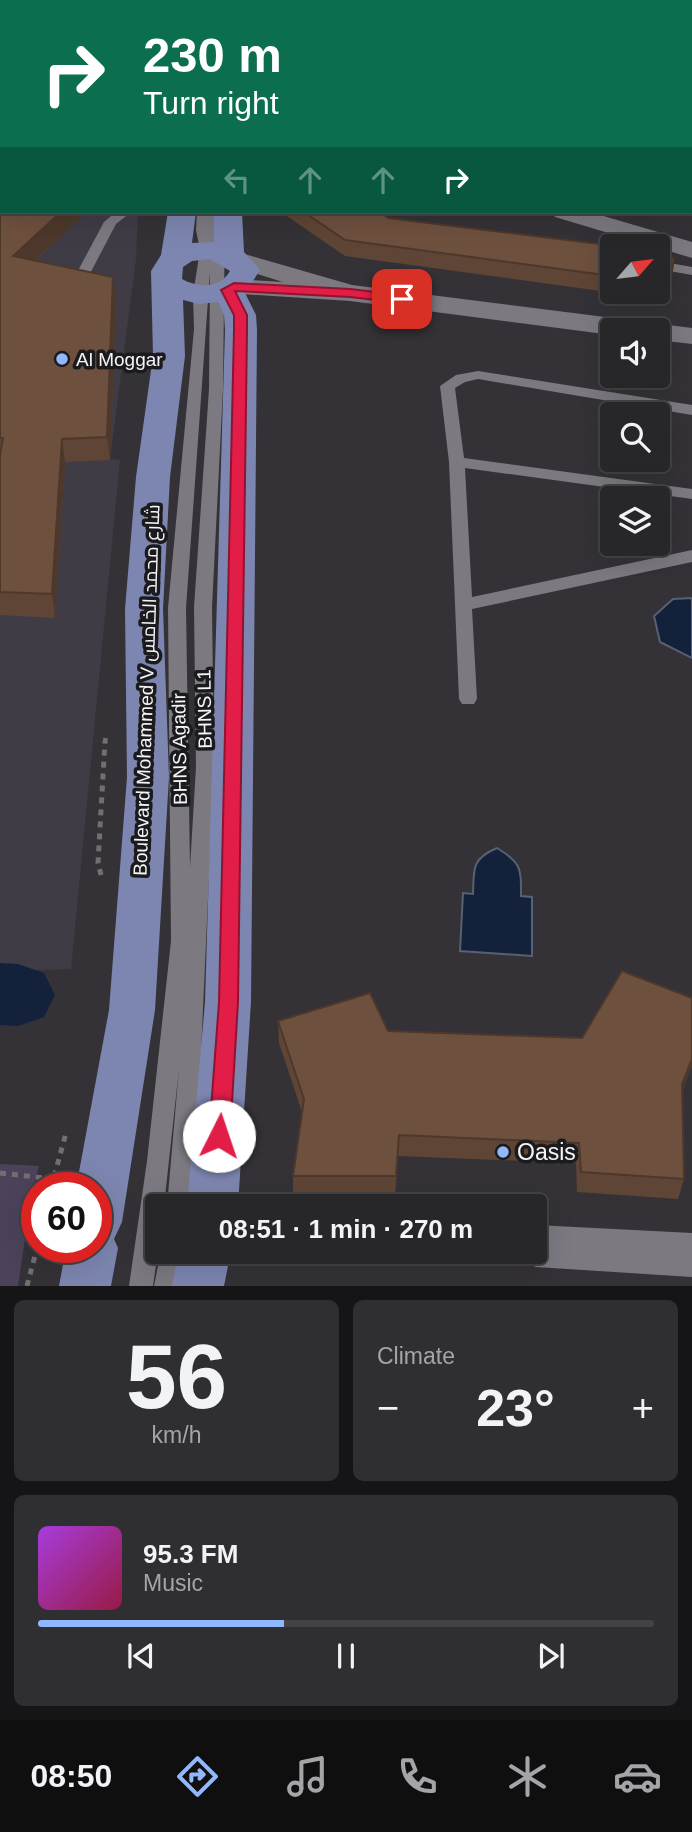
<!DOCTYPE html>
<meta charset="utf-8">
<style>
:root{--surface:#272629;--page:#2f2e31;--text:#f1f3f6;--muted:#a4a5a8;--line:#434346;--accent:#91b8fd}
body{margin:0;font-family:Helvetica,Cairo,sans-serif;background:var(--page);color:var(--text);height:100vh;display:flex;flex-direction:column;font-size:26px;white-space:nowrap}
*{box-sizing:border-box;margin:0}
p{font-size:23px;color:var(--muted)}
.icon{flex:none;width:38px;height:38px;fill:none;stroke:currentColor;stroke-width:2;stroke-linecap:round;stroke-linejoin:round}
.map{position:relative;height:1286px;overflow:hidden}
.drawer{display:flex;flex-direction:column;gap:14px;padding:14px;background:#151517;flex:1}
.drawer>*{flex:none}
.hud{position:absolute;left:0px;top:0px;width:693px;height:214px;box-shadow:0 7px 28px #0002,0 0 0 2px var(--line);background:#0b6e4f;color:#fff;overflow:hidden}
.needle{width:46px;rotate:62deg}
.controls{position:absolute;left:600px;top:234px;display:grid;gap:14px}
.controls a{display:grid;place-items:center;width:70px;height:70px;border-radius:7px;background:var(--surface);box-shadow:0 7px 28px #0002,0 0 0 2px var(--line);font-size:35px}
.speed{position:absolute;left:21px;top:1172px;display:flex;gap:14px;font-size:35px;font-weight:700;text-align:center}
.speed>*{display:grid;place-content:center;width:91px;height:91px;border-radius:50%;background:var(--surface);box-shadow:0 7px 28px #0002,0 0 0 2px var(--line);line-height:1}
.speed .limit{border:10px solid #d22;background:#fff;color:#111}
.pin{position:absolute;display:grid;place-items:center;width:60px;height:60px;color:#fff;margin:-30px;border-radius:14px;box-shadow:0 4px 10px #0006}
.me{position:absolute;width:77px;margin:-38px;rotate:4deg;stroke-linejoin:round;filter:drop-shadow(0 0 5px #0008)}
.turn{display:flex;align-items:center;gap:24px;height:147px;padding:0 28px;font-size:32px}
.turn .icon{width:91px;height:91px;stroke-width:2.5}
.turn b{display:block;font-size:49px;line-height:60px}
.lanes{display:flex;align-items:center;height:66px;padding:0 28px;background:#0003;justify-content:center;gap:35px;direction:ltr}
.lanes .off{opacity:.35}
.big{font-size:52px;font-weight:600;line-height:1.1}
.drawer .widget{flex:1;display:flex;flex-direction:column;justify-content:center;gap:10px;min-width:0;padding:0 24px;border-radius:10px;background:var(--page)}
.drawer .dial{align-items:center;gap:0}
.dial b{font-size:91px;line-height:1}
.song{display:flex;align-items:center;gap:21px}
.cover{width:84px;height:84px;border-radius:10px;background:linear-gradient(135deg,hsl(280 70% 55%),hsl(340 70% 35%))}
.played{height:7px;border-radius:4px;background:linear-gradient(90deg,var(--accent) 40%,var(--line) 40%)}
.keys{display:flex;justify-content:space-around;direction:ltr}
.heat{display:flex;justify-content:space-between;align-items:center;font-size:38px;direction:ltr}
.drawer .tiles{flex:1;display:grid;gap:14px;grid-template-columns:1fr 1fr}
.widget:last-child{grid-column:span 2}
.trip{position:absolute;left:145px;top:1194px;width:402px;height:70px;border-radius:7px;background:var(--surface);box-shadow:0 7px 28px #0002,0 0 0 2px var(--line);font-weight:600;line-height:70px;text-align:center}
.dock{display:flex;height:112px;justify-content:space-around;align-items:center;background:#100f10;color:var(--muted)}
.dock .icon{width:49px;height:49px}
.dock .active{color:var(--accent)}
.dock b{font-size:32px;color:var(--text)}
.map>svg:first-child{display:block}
.built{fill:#403c46}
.green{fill:#4c435b}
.water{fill:#13223a;stroke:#576173;stroke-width:2}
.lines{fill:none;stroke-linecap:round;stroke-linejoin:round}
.river{fill:#13223a;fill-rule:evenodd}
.path-far1{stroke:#716f74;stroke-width:4.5;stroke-dasharray:5 5;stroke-linecap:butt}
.path{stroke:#716f74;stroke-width:5;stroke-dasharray:6 6;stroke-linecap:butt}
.service{fill:#7c7a80;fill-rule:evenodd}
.minor{fill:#7c7a80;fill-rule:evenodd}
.primary{fill:#7d86b0;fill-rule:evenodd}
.wall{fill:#5f4535}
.shaded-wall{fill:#4d382b}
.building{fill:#6e503e;stroke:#4d382b;stroke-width:2}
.route{fill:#e11d48;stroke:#92132f;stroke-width:2}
.poi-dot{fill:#91b8fd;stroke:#1b1a1d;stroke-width:2.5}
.labels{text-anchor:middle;stroke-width:7;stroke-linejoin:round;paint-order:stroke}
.poi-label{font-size:19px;fill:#f5f4f8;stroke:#1b1a1d;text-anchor:start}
.street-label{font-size:19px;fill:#f5f4f8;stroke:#1b1a1d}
.near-poi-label{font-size:23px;fill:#f5f4f8;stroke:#1b1a1d;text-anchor:start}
</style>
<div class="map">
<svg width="692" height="1286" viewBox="0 0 692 1286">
<rect width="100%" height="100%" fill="#343237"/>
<!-- built -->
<path class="built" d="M0 60 2 212H138L136 259 110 459 120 460 71 969 0 971Z"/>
<!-- green -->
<path class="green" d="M426 0H692V205L691 2Z
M0 1164 39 1166 32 1192 18 1286H0Z"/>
<!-- water -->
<path class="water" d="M692 598V658L660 642 654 616 673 599Z
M497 848C522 863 521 869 521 896L532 897V956L460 951 463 893 473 894C474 869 471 859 497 848Z"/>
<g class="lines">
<!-- river -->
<path class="river" d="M0 963 18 964 44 973 55 995 44 1017 18 1026 0 1025Z"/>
<!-- path-far1 -->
<path class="path-far1" d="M105 743 106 733"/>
<!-- path -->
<path class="path" d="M101 875 98 863 105 741
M0 1173 54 1179
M51 1188 66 1133
M27 1286 37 1248"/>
<!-- service -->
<path class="service" d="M208 0H218L219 2H207Z
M323 0H333L334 2H322Z
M116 212H131L116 224 85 283H75L73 280 104 222Z
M197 212H211V237V212H225L223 389 212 607 214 767 199 1097 191 1206H167L179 1069 164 1206H158V1251L153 1286H129L147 1161 171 941 168 608 194 329 193 295 200 250 196 230ZM210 272 209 389 194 607 196 767 190 867 186 608Z
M658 261 692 267V275L658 269Z
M478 371 692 405V415L478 379 465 382 455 388 464 458 692 489V499L465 468 472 597 692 550V562L472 609 477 699 474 704H462L459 699 449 462 440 386 456 375Z
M161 1251H185L178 1286H154Z"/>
<!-- minor -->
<path class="minor" d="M509 0H530L508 2Z
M552 212H590L692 242V258L555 217Z
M241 253 352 285 692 328V344L658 340V331H612V335L350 301 225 293 221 287 225 281 234 279 283 282 232 266 228 261 232 256Z
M536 1225 692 1233V1277L536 1267 520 1261 516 1251H536Z"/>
<!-- primary -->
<path class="primary" d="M184 0H208V2H184Z
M223 0H247L222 2Z
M168 212H196L192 243 214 242V212H242L244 252 260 270 245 293 256 315 257 330 251 1002 238 1206H187L205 1002 225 330 224 315 218 302 199 304 183 300 185 356 170 477 163 609 169 777 155 1010 122 1222 114 1239 118 1248 111 1286H59L66 1248H96V1188H76L109 1010 127 777 125 609 136 477 153 356 151 271 161 255ZM210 259 230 271C220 289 198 288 182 279L183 267 192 261Z
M179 1251H231L224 1286H172Z"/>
</g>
<!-- wall -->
<path class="wall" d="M0 58 87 212 35 261 116 299 110 460 65 462 55 618 0 615Z
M281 212H380L388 218 612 247V292H658V251L660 255 674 258 667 300 345 256Z
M692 998V1066L682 1091 684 1179 678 1199 577 1192 576 1163 398 1156 395 1197 293 1196V1176L302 1112 279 1043 278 1021 388 1031 582 1038Z"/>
<!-- shaded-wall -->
<path class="shaded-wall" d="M61 212H87L16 278 13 256Z
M113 277 116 299 110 460 107 437Z
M62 439 65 462 55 618 52 594Z
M692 1059V1066L677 1105 682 1084Z"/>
<!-- building -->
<path class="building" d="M255 0H303V2H254Z
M2 50V212H61L13 256 113 277 107 437 62 439 52 594 0 592V455L3 438H0V58Z
M304 212H380L388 218 624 247H612V276L345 240Z
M658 251 660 255 674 258 670 284 658 282Z
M622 971 692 998V1059L682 1084 684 1179 581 1172 579 1143 399 1135 396 1176H293L304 1099 278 1021 370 993 388 1031 582 1038Z"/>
<!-- route -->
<path class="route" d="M234 283 350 289 402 295 408 299 402 303 350 297 235 291 247 315V330L238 1002 230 1136 227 1142 219 1145 212 1142 209 1136 219 1002 234 330V315L221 290Z"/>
<!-- markers -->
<g class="poi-dot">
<circle cx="62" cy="359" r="7"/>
<circle cx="503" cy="1152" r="7"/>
</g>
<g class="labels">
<!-- poi labels -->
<g class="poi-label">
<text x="76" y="366">Al Moggar</text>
</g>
<!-- street labels -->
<g class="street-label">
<text transform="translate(146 690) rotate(-88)" y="7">Boulevard Mohammed V شارع محمد الخامس</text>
<text transform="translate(204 709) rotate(-91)" y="7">BHNS L1</text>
<text transform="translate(179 749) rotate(-91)" y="7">BHNS Agadir</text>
</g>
<!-- near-poi labels -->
<g class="near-poi-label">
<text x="517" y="1160">Oasis</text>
</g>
</g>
</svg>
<div class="controls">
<a><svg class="needle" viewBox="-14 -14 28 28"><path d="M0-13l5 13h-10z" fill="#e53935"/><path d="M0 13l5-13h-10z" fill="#a4a5a8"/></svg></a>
<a><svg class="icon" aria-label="sound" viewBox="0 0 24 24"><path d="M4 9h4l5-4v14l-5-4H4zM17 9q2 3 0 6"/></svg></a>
<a><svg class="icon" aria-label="search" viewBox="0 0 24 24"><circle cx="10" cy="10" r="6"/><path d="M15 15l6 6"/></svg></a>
<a><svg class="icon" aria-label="layers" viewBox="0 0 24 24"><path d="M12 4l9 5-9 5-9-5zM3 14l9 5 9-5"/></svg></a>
</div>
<div class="speed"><div class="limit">60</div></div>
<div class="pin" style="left:402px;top:299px;background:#d93025"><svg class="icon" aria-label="arrive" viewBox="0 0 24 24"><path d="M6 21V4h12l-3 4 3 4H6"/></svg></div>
<svg class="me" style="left:219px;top:1136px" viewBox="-20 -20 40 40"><circle r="19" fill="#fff"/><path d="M0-13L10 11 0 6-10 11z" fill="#e11d48"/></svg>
<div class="trip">08:51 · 1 min · 270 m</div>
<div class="hud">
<div class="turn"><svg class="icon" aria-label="right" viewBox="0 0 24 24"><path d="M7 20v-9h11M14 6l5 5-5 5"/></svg><div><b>230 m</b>Turn right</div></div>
<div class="lanes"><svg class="icon off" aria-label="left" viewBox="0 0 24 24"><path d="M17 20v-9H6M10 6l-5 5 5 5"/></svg><svg class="icon off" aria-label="ahead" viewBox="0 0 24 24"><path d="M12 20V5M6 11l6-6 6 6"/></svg><svg class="icon off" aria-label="ahead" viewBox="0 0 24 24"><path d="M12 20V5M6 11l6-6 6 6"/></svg><svg class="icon" aria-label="right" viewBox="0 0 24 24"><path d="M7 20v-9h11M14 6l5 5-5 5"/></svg></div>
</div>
</div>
<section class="drawer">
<div class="tiles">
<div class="widget dial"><b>56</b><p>km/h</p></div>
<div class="widget"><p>Climate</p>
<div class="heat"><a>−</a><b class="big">23°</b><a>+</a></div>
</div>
<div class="widget">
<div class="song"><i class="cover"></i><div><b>95.3 FM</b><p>Music</p></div></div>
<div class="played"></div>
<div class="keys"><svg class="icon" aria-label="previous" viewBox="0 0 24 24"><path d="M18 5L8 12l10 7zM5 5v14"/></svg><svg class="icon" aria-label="pause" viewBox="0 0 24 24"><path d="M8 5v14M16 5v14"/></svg><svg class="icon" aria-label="next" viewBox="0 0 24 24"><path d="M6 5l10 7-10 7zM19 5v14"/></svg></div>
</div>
</div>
</section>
<nav class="dock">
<b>08:50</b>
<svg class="icon active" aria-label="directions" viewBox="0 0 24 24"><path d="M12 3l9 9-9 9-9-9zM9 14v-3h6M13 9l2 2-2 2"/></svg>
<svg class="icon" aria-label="music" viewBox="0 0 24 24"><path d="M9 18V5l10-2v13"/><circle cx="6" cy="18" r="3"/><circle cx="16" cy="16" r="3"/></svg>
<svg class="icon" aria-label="phone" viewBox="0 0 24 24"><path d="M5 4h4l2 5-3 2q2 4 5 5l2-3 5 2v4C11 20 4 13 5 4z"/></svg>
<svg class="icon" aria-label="climate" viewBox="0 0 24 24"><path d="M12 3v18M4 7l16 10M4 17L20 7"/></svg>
<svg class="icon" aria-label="car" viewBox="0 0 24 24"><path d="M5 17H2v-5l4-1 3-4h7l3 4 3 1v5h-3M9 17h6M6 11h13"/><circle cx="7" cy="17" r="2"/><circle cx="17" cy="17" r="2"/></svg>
</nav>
